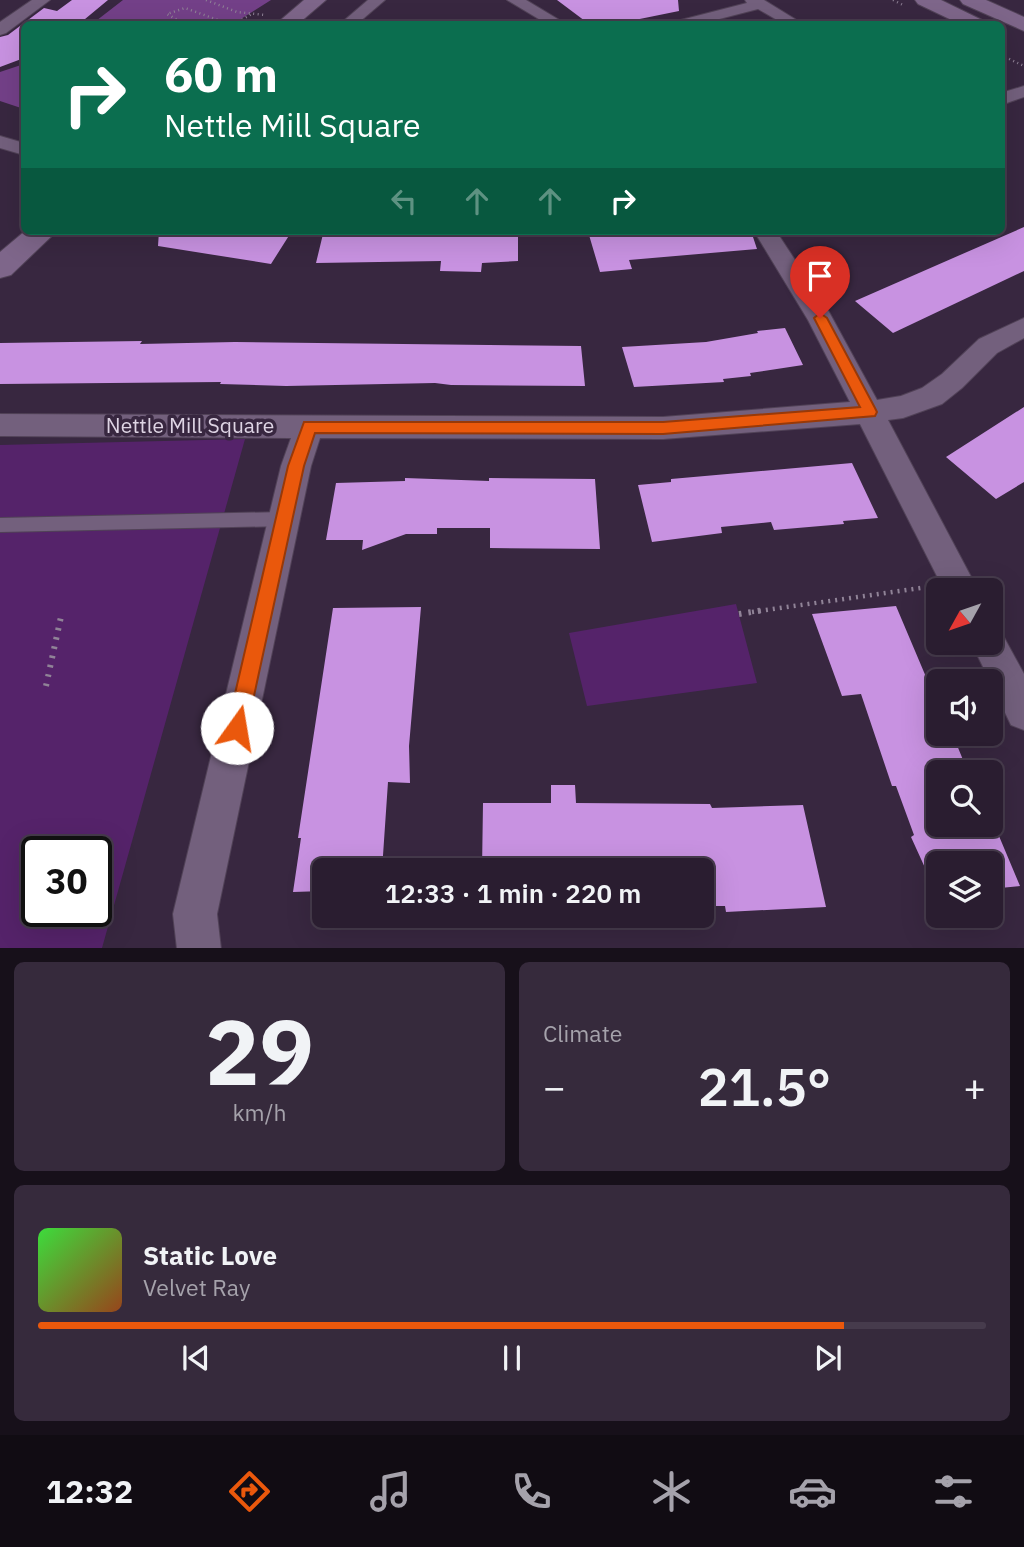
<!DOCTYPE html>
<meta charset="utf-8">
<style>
:root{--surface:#2a1d30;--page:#362a3c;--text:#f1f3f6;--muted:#a5a2ab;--line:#463b4c;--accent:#ea580c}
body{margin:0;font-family:"IBM Plex Sans",sans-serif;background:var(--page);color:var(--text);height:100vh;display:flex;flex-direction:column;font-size:26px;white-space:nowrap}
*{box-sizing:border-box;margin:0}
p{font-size:23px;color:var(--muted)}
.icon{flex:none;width:38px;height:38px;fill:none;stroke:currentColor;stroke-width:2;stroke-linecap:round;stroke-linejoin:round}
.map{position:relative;height:948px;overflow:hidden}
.panel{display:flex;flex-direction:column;gap:14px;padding:14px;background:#17101a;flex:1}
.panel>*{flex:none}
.hud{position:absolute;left:21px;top:21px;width:984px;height:214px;border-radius:10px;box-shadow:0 7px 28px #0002,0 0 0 2px var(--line);background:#0b6e4f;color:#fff;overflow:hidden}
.needle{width:46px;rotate:230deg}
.tools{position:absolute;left:926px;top:578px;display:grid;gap:14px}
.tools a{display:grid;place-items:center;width:77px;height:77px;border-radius:10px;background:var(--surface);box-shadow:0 7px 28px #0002,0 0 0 2px var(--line);font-size:35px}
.speed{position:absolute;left:21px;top:836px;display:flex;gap:14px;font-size:35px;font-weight:700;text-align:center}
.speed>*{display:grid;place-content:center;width:91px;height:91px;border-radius:50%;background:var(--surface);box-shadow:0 7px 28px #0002,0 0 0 2px var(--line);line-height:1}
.speed .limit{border:4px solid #111;border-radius:10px;background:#fff;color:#111}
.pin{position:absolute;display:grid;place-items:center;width:60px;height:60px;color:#fff;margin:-72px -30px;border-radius:50% 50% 50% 0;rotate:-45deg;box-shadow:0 0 7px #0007}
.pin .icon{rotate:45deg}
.me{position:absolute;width:77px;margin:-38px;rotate:13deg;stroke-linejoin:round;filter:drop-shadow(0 0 5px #0008)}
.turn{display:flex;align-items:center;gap:24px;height:147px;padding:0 28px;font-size:32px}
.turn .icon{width:91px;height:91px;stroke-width:2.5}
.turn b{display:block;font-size:49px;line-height:60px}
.lanes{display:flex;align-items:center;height:66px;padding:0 28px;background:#0003;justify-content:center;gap:35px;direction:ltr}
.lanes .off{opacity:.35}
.big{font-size:52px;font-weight:600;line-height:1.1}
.panel .card{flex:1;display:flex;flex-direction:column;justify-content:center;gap:10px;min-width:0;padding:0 24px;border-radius:10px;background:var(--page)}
.panel .dial{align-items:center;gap:0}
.dial b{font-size:91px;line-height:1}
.song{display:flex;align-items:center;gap:21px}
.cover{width:84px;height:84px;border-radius:10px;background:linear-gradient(135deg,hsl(120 70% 55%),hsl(20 70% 35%))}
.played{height:7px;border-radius:4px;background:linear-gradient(90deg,var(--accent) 85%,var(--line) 85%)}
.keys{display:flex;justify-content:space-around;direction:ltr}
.heat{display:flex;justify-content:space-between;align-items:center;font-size:38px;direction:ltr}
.panel .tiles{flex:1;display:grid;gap:14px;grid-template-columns:1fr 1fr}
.card:last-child{grid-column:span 2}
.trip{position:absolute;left:312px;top:858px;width:402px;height:70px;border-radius:10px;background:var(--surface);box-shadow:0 7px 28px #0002,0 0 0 2px var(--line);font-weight:600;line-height:70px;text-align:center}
.tabs{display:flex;height:112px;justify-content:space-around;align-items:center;background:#110c13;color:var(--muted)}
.tabs .icon{width:49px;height:49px}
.tabs .on{color:var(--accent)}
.tabs b{font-size:32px;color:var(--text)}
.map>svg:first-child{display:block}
.green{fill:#55236a;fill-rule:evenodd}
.forest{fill:#734088}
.building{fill:#c892e1}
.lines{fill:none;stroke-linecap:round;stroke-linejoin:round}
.lane-casing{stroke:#514257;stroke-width:2}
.street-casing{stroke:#514257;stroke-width:2}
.secondary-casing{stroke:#514257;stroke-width:2}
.path-far2{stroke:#908397;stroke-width:2.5;stroke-dasharray:1 3.5;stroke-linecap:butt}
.path-far1{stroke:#908397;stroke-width:4.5;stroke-dasharray:2 5;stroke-linecap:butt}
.path{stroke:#908397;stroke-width:6;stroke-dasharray:2.5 7;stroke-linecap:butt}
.lane{fill:#73607d;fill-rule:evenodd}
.street{fill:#73607d;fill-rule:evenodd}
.secondary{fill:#7e668a;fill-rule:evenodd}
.route{fill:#ea580c;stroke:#983908;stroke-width:2}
.labels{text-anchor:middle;stroke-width:7;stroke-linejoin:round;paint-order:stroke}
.street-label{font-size:21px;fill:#ded4e4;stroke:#382740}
</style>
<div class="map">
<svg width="1024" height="949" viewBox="0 0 1024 949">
<rect width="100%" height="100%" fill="#382740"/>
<!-- green -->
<path class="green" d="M245 439 102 948H0V445ZM37 852H96V912H37Z
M736 604 757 683 587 706 569 633Z"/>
<!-- forest -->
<path class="forest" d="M123 0H271L236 22 225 24H92Z
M24 64V109L0 101V72Z"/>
<!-- building -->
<path class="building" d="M72 0H108L79 24H24V58L0 67V37L8 35 44 8 57 11Z
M557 0H678L679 11 615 24H589Z
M1024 227V271L893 333 855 301Z
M159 231H267L265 234H290L271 264 158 246Z
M642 231H751L757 249 629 260 632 269 600 272 589 235Z
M329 232 518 233V261L482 263 481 272 440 271 441 261 316 263 323 234Z
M785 328 803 365 750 373 751 376 723 379 724 382 634 387 622 347 706 342 758 333 757 331Z
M142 341 140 344 235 342 581 346 585 386 451 385 435 383 286 386 220 384 221 382 0 384V343Z
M1024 407V482L996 499 946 457Z
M852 463 878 518 843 521 844 524 774 530 771 522 721 527 722 533 652 542 638 485 671 482V479Z
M405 478 489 481V478L595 479 600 549 490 548V528H437V534H406L362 550 363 540H326L336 483 405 481Z
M896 606 929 684H932L938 697V733H952L968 772H938V824H990L991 817 1020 886 990 889V863H938V892H936L911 837 914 835 896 786H892L861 694 842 696 812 614Z
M421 607 409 746 410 783 388 782 382 870H324V891L293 892 301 838H298L333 608Z
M551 785H575L576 803 710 804 712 808 803 805 826 907 726 912 725 906H702V870H482L483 803H551Z"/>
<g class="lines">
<!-- lane casing -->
<g class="lane-casing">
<path id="lane" d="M284 512 290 514 292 519 290 524 284 526 0 532V518Z"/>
</g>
<!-- street casing -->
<g class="street-casing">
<path id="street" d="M32 0H50L6 33 0 35V22Z
M368 0H385L357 24H340Z
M507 0H526L566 24H547Z
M745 0H764L803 24H784L758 9 700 24H675L677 21 747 3Z
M1024 86V97L1001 105V93Z
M0 136 24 143V155L0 148Z
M754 231H776L829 312 877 400 901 396 922 388 942 374 979 339 1024 318V338L997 353 962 388 942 404 903 418 888 420 978 590H944L860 424 663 439 320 438 311 466 217 914 221 949H177L173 914 281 466 291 438 0 436V414L663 417 850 402 808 320Z
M990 626 1000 630 1024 674V730L1011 725 971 642H990Z"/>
</g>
<!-- secondary casing -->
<g class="secondary-casing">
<path id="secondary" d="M304 0H326L298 24H276Z
M915 0H941L982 20 985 24H960L918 4Z
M960 0H986L1024 17V31L963 4Z
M25 231H57L11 275 0 278V252Z"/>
</g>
<!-- path-far2 -->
<path class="path-far2" d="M206 0 237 12 265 15
M893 0 903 5
M184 24 167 14 185 8 229 24
M234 24 252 14
M1001 55 1024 66"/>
<!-- path-far1 -->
<path class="path-far1" d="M752 612 928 587"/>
<!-- path -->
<path class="path" d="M739 614 764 610
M46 686 62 612"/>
<!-- lane -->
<use href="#lane" class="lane"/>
<!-- street -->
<use href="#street" class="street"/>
<!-- secondary -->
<use href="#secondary" class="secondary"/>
</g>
<!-- route -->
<path class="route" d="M820 313 827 318 875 408 877 412 875 416 663 434 315 433 304 466 247 728 244 735 237 738 230 735 227 728 288 466 304 422H663L860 407 814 318Z"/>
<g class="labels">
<!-- street labels -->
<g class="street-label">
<text x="190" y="433">Nettle Mill Square</text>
</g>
</g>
</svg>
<div class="tools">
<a><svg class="needle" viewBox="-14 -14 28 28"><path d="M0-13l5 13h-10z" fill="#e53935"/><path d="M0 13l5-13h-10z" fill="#a5a2ab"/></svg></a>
<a><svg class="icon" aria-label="sound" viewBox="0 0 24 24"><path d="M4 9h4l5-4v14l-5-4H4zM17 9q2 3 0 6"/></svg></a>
<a><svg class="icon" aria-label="search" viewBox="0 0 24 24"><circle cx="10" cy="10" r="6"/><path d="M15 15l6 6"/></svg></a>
<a><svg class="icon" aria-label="layers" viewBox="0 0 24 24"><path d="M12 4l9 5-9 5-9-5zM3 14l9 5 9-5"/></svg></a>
</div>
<div class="speed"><div class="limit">30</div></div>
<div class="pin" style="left:820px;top:318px;background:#d93025"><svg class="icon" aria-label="arrive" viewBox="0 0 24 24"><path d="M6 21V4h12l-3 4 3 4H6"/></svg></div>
<svg class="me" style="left:237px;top:728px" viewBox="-20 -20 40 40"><circle r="19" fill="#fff"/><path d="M0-13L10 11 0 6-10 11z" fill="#ea580c"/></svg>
<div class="trip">12:33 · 1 min · 220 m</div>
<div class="hud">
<div class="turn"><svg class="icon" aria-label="right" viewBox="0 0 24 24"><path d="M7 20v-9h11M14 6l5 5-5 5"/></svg><div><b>60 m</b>Nettle Mill Square</div></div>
<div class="lanes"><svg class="icon off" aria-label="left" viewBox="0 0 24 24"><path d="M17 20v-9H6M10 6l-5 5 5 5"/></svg><svg class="icon off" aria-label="ahead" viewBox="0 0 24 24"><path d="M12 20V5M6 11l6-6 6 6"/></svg><svg class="icon off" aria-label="ahead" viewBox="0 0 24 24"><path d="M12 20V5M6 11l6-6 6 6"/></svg><svg class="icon" aria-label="right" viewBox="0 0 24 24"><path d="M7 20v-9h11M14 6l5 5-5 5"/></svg></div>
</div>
</div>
<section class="panel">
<div class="tiles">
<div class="card dial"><b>29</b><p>km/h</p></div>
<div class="card"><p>Climate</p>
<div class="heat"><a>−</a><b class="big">21.5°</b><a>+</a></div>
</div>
<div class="card">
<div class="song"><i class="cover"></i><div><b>Static Love</b><p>Velvet Ray</p></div></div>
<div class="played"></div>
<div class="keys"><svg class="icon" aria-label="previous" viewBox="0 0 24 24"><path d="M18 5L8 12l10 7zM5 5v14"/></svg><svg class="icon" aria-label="pause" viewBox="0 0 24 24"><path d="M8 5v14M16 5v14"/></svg><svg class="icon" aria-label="next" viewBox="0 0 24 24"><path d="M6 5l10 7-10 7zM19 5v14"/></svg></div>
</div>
</div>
</section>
<nav class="tabs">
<b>12:32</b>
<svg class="icon on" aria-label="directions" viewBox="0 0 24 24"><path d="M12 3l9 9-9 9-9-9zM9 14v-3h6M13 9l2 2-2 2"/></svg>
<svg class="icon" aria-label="music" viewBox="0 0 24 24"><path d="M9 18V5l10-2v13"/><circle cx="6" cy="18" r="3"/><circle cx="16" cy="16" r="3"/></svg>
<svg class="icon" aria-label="phone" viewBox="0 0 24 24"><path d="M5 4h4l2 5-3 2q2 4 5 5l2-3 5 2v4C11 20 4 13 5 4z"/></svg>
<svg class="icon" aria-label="climate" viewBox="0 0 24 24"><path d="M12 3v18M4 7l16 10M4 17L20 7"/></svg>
<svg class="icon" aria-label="car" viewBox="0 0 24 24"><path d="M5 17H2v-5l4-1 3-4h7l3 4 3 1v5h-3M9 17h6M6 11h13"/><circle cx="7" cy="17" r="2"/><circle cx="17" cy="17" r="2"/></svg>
<svg class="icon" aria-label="filters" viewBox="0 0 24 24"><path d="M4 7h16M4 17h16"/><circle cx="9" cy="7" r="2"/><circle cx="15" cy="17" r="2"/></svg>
</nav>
